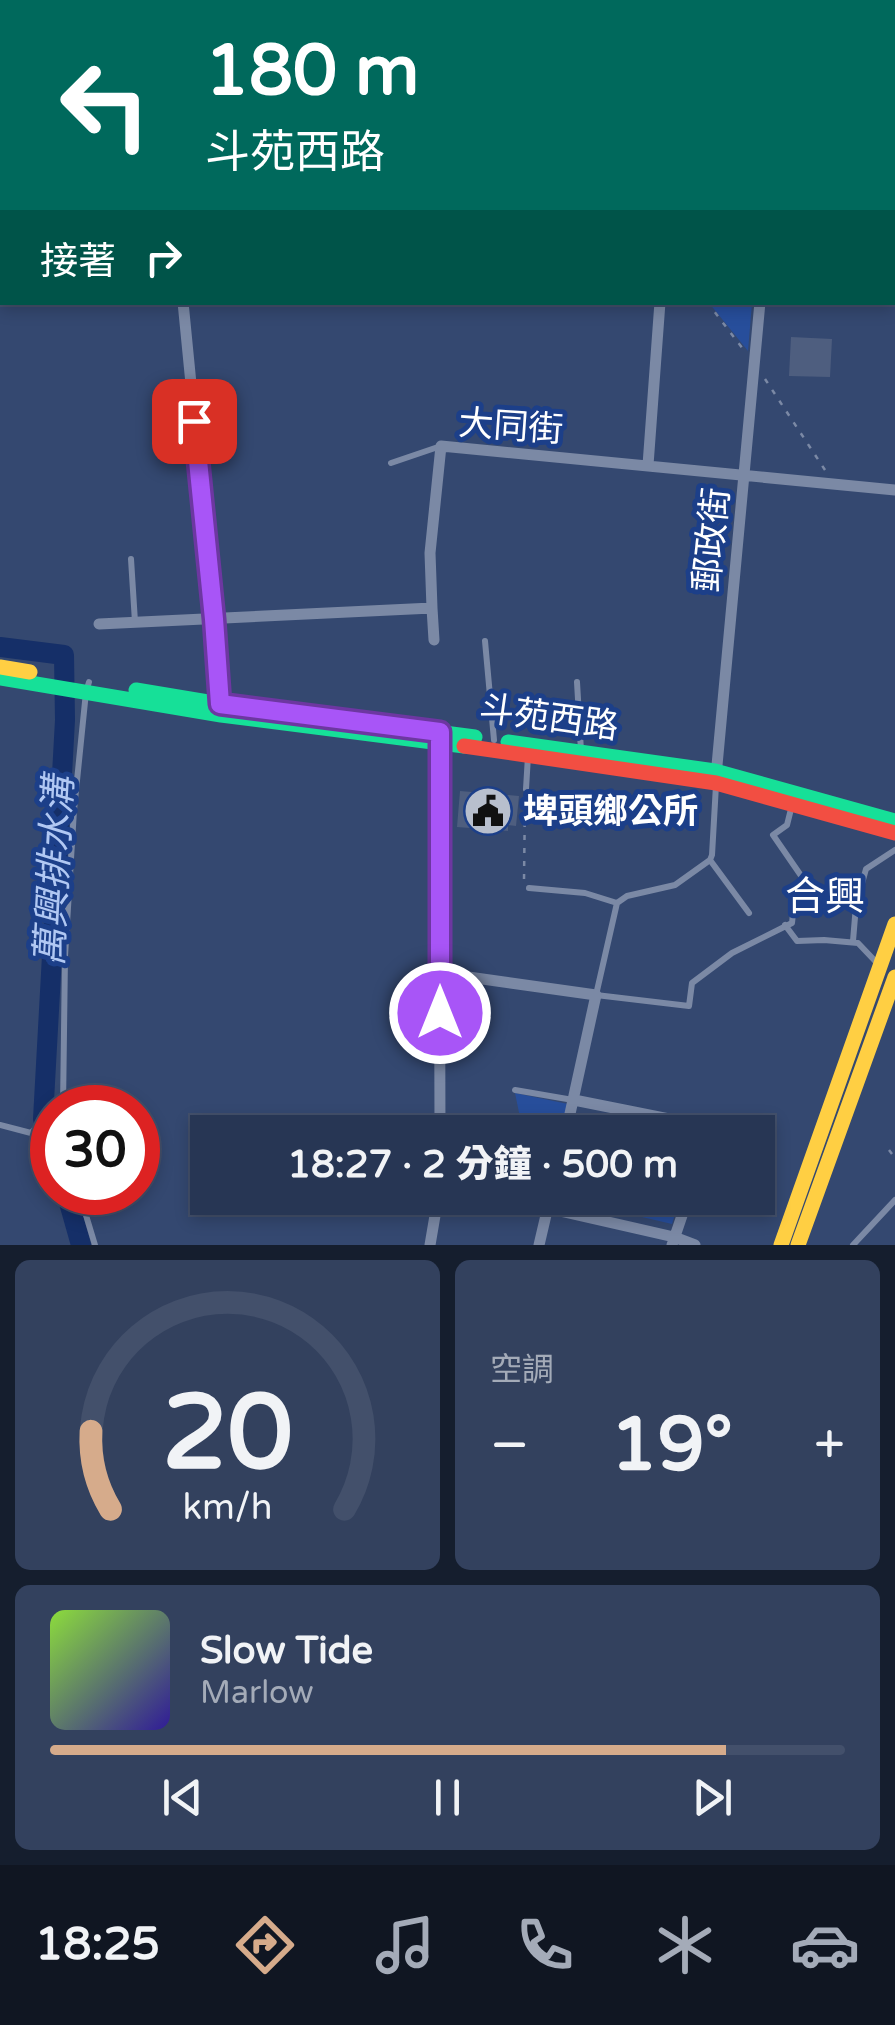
<!DOCTYPE html>
<html lang="zh-TW">
<meta charset="utf-8">
<style>
:root{--surface:#273654;--page:#33415e;--text:#f1f3f6;--muted:#a4abb8;--line:#43506b;--accent:#d6ab8b}
body{margin:0;font-family:"Varela Round","Noto Sans TC",sans-serif;background:var(--page);color:var(--text);height:100vh;display:flex;flex-direction:column;font-size:38px;white-space:nowrap}
*{box-sizing:border-box;margin:0}
p{font-size:32px;color:var(--muted)}
.icon{flex:none;width:55px;height:55px;fill:none;stroke:currentColor;stroke-width:2;stroke-linecap:round;stroke-linejoin:round}
.map{position:relative;height:1245px;overflow:hidden}
.sheet{display:flex;flex-direction:column;gap:15px;padding:15px;background:#151e2e;flex:1}
.sheet>*{flex:none}
.top-card{position:absolute;left:0px;top:0px;width:895px;height:305px;box-shadow:0 5px 15px #0003,0 0 0 2px var(--line);background:#00695c;color:#fff;overflow:hidden}
.speed{position:absolute;left:30px;top:1085px;display:flex;gap:20px;font-size:50px;font-weight:700;text-align:center}
.speed>*{display:grid;place-content:center;width:130px;height:130px;border-radius:50%;background:var(--surface);box-shadow:0 5px 15px #0003,0 0 0 2px var(--line);line-height:1}
.speed .limit{border:15px solid #d22;background:#fff;color:#111}
.pin{position:absolute;display:grid;place-items:center;width:85px;height:85px;color:#fff;margin:-42px;border-radius:20px;box-shadow:0 5px 15px #0006}
.me{position:absolute;width:110px;margin:-55px;rotate:0deg;stroke-linejoin:round;filter:drop-shadow(0 0 8px #0008)}
.turn{display:flex;align-items:center;gap:35px;height:210px;padding:0 40px;font-size:45px}
.turn .icon{width:130px;height:130px;stroke-width:2.5}
.turn b{display:block;font-size:70px;line-height:85px}
.then{display:flex;align-items:center;height:95px;padding:0 40px;background:#0003;gap:20px;font-size:38px}
.big{font-size:75px;font-weight:800;line-height:1.1}
.sheet .tile{flex:1;display:flex;flex-direction:column;justify-content:center;gap:15px;min-width:0;padding:0 35px;border-radius:15px;background:var(--page)}
.sheet .dial{align-items:center;gap:0}
.dial svg{height:260px;overflow:visible;fill:none;stroke:var(--line);stroke-width:7;stroke-linecap:round;text-anchor:middle}
.dial text{fill:var(--text);stroke:none}
.song{display:flex;align-items:center;gap:30px}
.cover{width:120px;height:120px;border-radius:15px;background:linear-gradient(135deg,hsl(90 70% 55%),hsl(250 70% 35%))}
.played{height:10px;border-radius:5px;background:linear-gradient(90deg,var(--accent) 85%,var(--line) 85%)}
.keys{display:flex;justify-content:space-around;direction:ltr}
.heat{display:flex;justify-content:space-between;align-items:center;font-size:55px;direction:ltr}
.sheet .tiles{flex:1;display:grid;gap:15px;grid-template-columns:1fr 1fr}
.tile:last-child{grid-column:span 2}
.trip{position:absolute;left:190px;top:1115px;width:585px;height:100px;border-radius:0px;background:var(--surface);box-shadow:0 5px 15px #0003,0 0 0 2px var(--line);font-weight:800;line-height:100px;text-align:center}
.tab-bar{display:flex;height:160px;justify-content:space-around;align-items:center;background:#101622;color:var(--muted)}
.tab-bar .icon{width:70px;height:70px}
.tab-bar .current{color:var(--accent)}
.tab-bar b{font-size:45px;color:var(--text)}
.map>svg:first-child{display:block}
.green{fill:#274e9b}
.lines{fill:none;stroke-linecap:round;stroke-linejoin:round}
.river{stroke:#152f68;stroke-width:20}
.building{fill:#4e5e7f}
.path{stroke:#7b89a5;stroke-width:2.5;stroke-dasharray:5 8;stroke-linecap:butt}
.lane{stroke:#7b89a5;stroke-width:6}
.street{stroke:#7b89a5;stroke-width:11}
.fast{stroke:#16e098;stroke-width:15}
.slow{stroke:#ffcf43;stroke-width:15}
.jam{stroke:#f24e42;stroke-width:15}
.route-casing{stroke:#6d37a1;stroke-width:25}
.route{stroke:#a855f7;stroke-width:18}
.labels{text-anchor:middle;stroke-width:10;stroke-linejoin:round;paint-order:stroke}
.street-label{font-size:35px;fill:#fff;stroke:#1c3f89}
.poi-label{font-size:35px;font-weight:bold;fill:#fff;stroke:#1c3f89;text-anchor:start}
.water-label{font-size:38px;font-style:italic;fill:#b1c8f3;stroke:#1c3f89}
.quarter-label{font-size:40px;fill:#fff;stroke:#1c3f89}
</style>
<div class="map">
<svg width="895" height="1245" viewBox="0 0 895 1245">
<rect width="100%" height="100%" fill="#344870"/>
<!-- green -->
<path class="green" d="M709 303H752L748 351Z
M515 1093 568 1104 561 1132H523Z
M560 1198H680L672 1224Z"/>
<g class="lines">
<!-- river -->
<path class="river" d="M0 647 64 655 65 720 43 1119 52 1149
M66 1192 81 1245"/>
</g>
<!-- building -->
<path class="building" d="M791 337 832 339 830 377 789 376Z
M460 791 519 796 516 826 508 825V831L457 827Z"/>
<g class="lines">
<!-- path -->
<path class="path" d="M433 2 434 0
M707 302 743 349
M765 379 827 473
M525 796 524 880 526 883
M889 1150 895 1158"/>
<!-- lane -->
<path class="lane" d="M0 191H2
M391 463 441 446
M131 559 135 622
M485 641 494 740
M577 682 581 751
M716 785 712 855 710 860 675 885 627 896 617 903 596 995 689 1006 692 983 732 953 792 923 794 904 804 880 773 835 787 825 792 805
M526 789 528 756
M710 860 749 913
M529 888 585 893 617 903
M785 925 797 941 824 940 858 943 877 963
M853 941 856 905 866 869 895 850
M515 1090 573 1100
M63 1108 65 956 74 810 86 692 89 682
M0 1125 31 1133 41 1122H52
M79 1192 95 1245
M853 1245 895 1200"/>
<!-- street -->
<path class="street" d="M892 73H895
M183 302 214 619 220 712
M648 465 660 302
M432 608 434 640
M99 624 432 608 430 553 441 446 895 490
M439 737 440 1132
M716 776 760 302
M440 973 596 995 566 1132
M574 1100 694 1124 704 1132
M503 1198 674 1237 695 1245
M430 1245 438 1198
M539 1245 550 1198
M672 1245 688 1198"/>
<!-- fast -->
<path class="fast" d="M0 678 221 715 464 746
M136 690 220 704 475 737
M508 742 715 771 895 821"/>
<!-- slow -->
<path class="slow" d="M0 10H2
M892 247H895
M0 667 30 672
M781 1245 895 924
M798 1245 895 977"/>
<!-- jam -->
<path class="jam" d="M464 746 716 783 895 833"/>
</g>
<g class="lines">
<!-- route casing -->
<g class="route-casing">
<path id="route" d="M194 421 214 619 220 704 440 732V1013"/>
</g>
<!-- route -->
<use href="#route" class="route"/>
</g>
<!-- icons -->
<defs>
<g id="civic-disc" transform="scale(2.5)"><circle r="9.5" fill="#b8bfcd" stroke="#1c3f89"/><path d="M-.6-6.5H3V-4.5H.6V-3L4-1V1h2V6H-6V1h2V-1L-.6-3ZM-1.2 2.5V6h2.4V2.5Z" fill="#111"/></g>
</defs>
<g fill-rule="evenodd">
<use href="#civic-disc" x="488" y="811"/>
</g>
<g class="labels">
<!-- street labels -->
<g class="street-label">
<text transform="translate(511 426) rotate(4)" y="12">大同街</text>
<text transform="translate(711 540) rotate(-84)" y="12">郵政街</text>
<text transform="translate(549 717) rotate(8)" y="12">斗苑西路</text>
</g>
<!-- poi labels -->
<g class="poi-label">
<text x="523" y="823">埤頭鄉公所</text>
</g>
<!-- water labels -->
<g class="water-label">
<text transform="translate(54 871) rotate(-87)" y="13">萬興排水溝</text>
</g>
<!-- quarter labels -->
<g class="quarter-label">
<text x="825" y="910">合興</text>
</g>
</g>
</svg>
<div class="speed"><div class="limit">30</div></div>
<div class="pin" style="left:194px;top:421px;background:#d93025"><svg class="icon" aria-label="arrive" viewBox="0 0 24 24"><path d="M6 21V4h12l-3 4 3 4H6"/></svg></div>
<svg class="me" style="left:440px;top:1013px" viewBox="-20 -20 40 40"><circle r="17" fill="#a855f7" stroke="#fff" stroke-width="3"/><path d="M0-11L8 9 0 5-8 9z" fill="#fff"/></svg>
<div class="trip">18:27 · 2 分鐘 · 500 m</div>
<div class="top-card">
<div class="turn"><svg class="icon" aria-label="left" viewBox="0 0 24 24"><path d="M17 20v-9H6M10 6l-5 5 5 5"/></svg><div><b>180 m</b>斗苑西路</div></div>
<div class="then">接著<svg class="icon" aria-label="right" viewBox="0 0 24 24"><path d="M7 20v-9h11M14 6l5 5-5 5"/></svg></div>
</div>
</div>
<section class="sheet">
<div class="tiles">
<div class="tile dial"><svg viewBox="0 0 100 80">
<path d="M14 69A42 42 0 1 1 86 69"/>
<path d="M14 69A42 42 0 0 1 8 45" stroke="#d6ab8b"/>
<text x="50" y="56" font-size="32" font-weight="700">20</text>
<text x="50" y="72" font-size="11">km/h</text>
</svg></div>
<div class="tile"><p>空調</p>
<div class="heat"><a>−</a><b class="big">19°</b><a>+</a></div>
</div>
<div class="tile">
<div class="song"><i class="cover"></i><div><b>Slow Tide</b><p>Marlow</p></div></div>
<div class="played"></div>
<div class="keys"><svg class="icon" aria-label="previous" viewBox="0 0 24 24"><path d="M18 5L8 12l10 7zM5 5v14"/></svg><svg class="icon" aria-label="pause" viewBox="0 0 24 24"><path d="M8 5v14M16 5v14"/></svg><svg class="icon" aria-label="next" viewBox="0 0 24 24"><path d="M6 5l10 7-10 7zM19 5v14"/></svg></div>
</div>
</div>
</section>
<nav class="tab-bar">
<b>18:25</b>
<svg class="icon current" aria-label="directions" viewBox="0 0 24 24"><path d="M12 3l9 9-9 9-9-9zM9 14v-3h6M13 9l2 2-2 2"/></svg>
<svg class="icon" aria-label="music" viewBox="0 0 24 24"><path d="M9 18V5l10-2v13"/><circle cx="6" cy="18" r="3"/><circle cx="16" cy="16" r="3"/></svg>
<svg class="icon" aria-label="phone" viewBox="0 0 24 24"><path d="M5 4h4l2 5-3 2q2 4 5 5l2-3 5 2v4C11 20 4 13 5 4z"/></svg>
<svg class="icon" aria-label="climate" viewBox="0 0 24 24"><path d="M12 3v18M4 7l16 10M4 17L20 7"/></svg>
<svg class="icon" aria-label="car" viewBox="0 0 24 24"><path d="M5 17H2v-5l4-1 3-4h7l3 4 3 1v5h-3M9 17h6M6 11h13"/><circle cx="7" cy="17" r="2"/><circle cx="17" cy="17" r="2"/></svg>
</nav>
